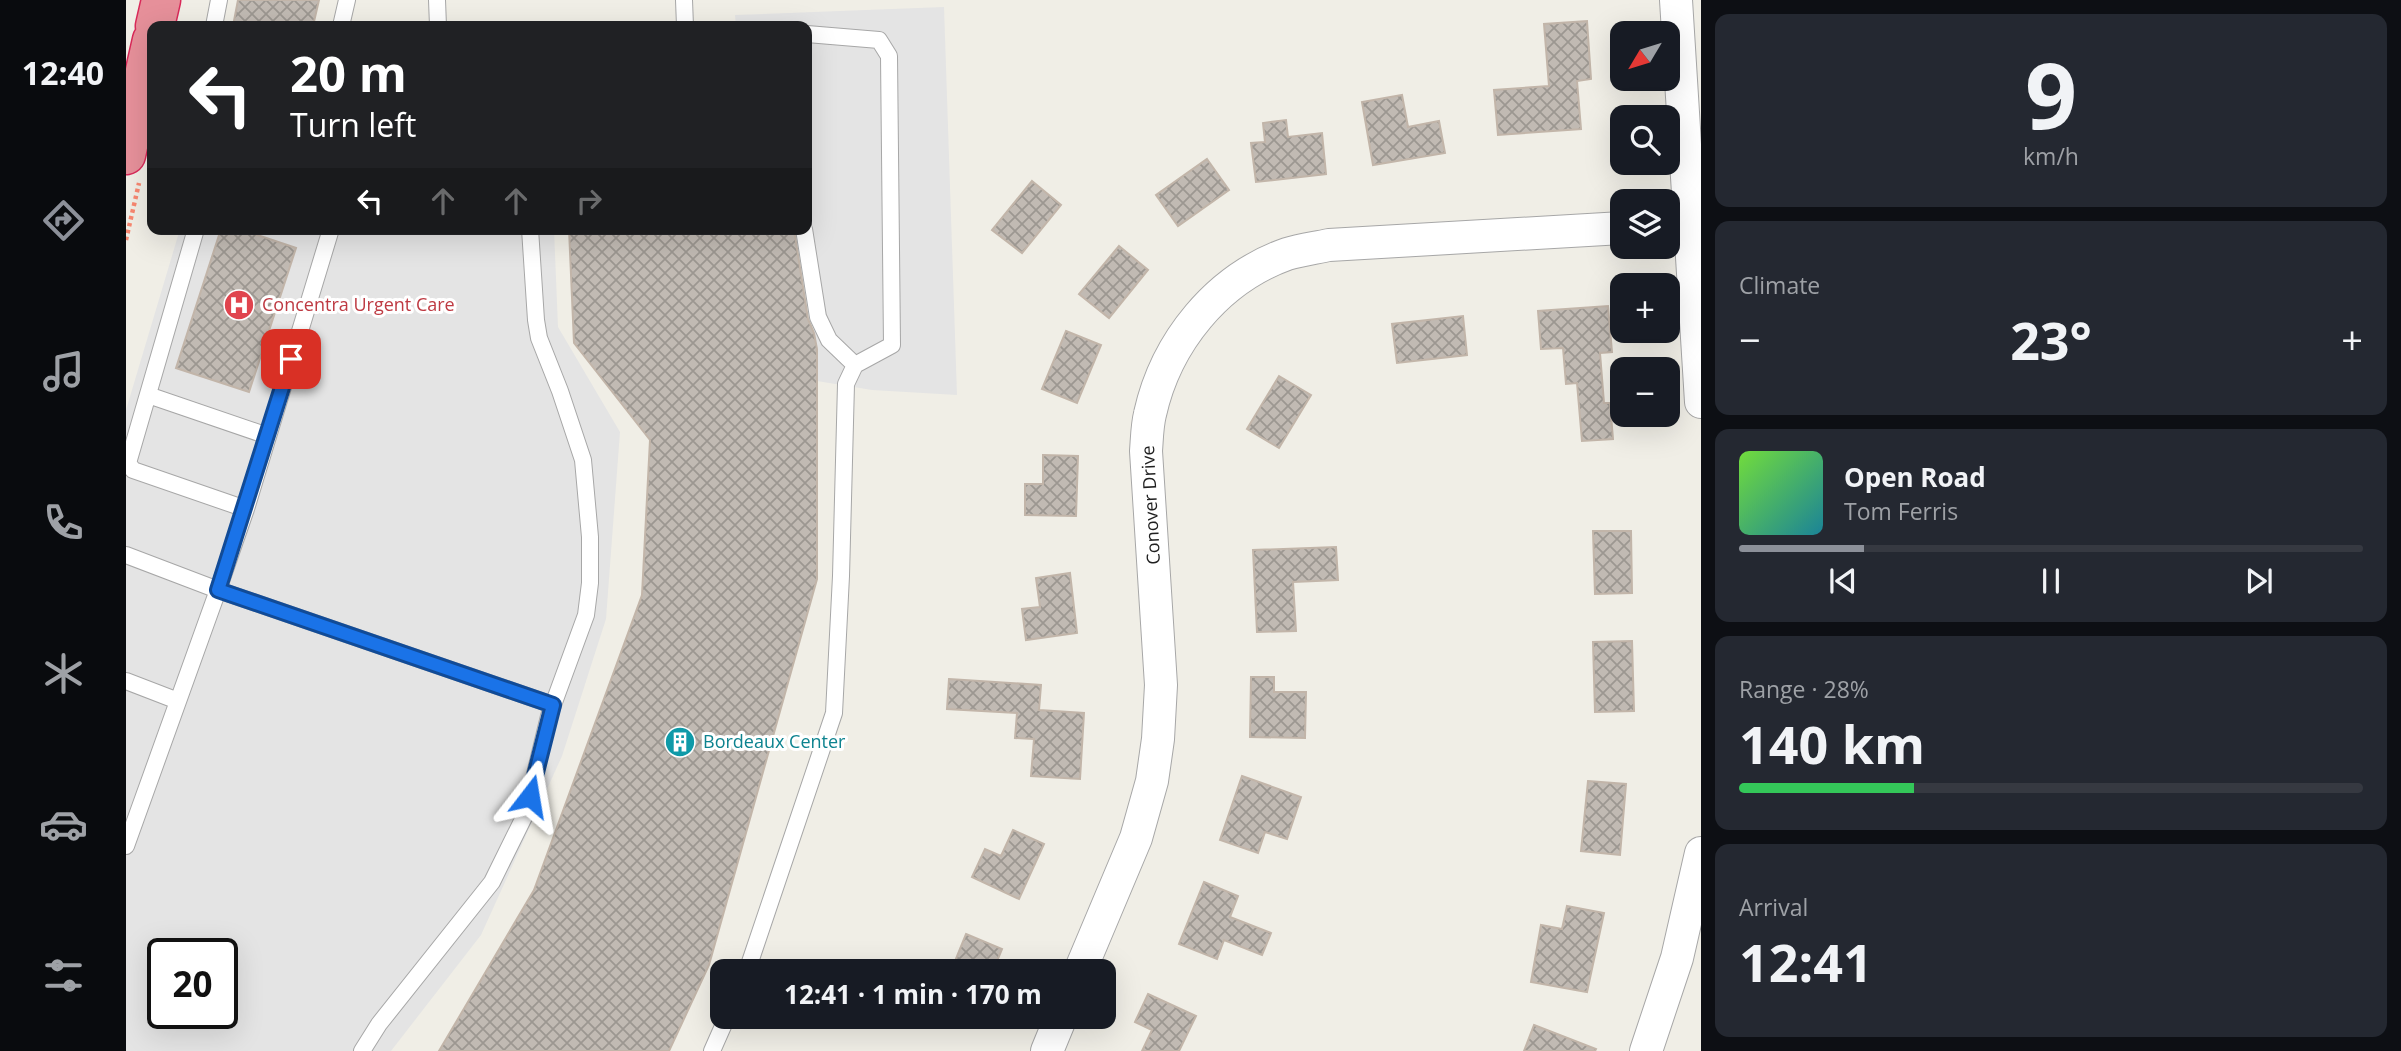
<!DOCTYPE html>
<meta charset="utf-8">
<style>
:root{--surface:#171b24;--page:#242831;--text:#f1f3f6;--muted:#9ea1a6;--line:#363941;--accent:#8c9099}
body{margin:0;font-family:"Open Sans",sans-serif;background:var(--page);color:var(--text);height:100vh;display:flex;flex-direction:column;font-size:26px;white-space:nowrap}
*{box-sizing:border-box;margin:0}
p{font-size:23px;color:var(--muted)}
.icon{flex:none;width:38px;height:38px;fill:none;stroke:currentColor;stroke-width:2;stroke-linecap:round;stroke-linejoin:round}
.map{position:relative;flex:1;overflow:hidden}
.sheet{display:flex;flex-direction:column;gap:14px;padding:14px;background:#0d0f14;width:700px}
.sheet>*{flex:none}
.banner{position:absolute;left:21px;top:21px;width:665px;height:214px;border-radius:14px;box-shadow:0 7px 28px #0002;background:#202124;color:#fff;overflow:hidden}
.needle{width:46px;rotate:232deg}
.buttons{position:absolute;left:1484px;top:21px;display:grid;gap:14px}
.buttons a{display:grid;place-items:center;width:70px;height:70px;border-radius:14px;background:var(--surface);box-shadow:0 7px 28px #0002;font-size:35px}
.speed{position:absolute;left:21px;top:938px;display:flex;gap:14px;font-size:35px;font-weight:700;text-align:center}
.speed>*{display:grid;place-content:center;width:91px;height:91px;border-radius:50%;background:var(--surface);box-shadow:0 7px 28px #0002;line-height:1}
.speed .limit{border:4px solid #111;border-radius:10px;background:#fff;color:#111}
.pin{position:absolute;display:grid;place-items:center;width:60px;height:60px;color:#fff;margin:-30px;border-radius:14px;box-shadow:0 4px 10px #0006}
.me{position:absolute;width:77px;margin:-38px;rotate:14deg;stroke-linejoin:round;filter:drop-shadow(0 0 5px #0008)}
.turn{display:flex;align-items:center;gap:24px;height:147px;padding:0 28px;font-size:32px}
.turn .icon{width:91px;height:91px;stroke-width:2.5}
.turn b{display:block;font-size:49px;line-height:60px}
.lanes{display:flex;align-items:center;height:66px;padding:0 28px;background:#0003;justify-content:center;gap:35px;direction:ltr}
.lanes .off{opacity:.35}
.big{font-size:52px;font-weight:700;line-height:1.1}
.sheet .tile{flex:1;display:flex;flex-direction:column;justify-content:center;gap:10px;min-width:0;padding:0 24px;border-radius:14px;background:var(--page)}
.sheet .dial{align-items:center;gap:0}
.dial b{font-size:91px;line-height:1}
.song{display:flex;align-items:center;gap:21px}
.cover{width:84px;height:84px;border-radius:10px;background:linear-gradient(135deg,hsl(100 70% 55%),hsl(190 70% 35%))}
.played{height:7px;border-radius:4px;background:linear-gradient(90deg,var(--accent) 20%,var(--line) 20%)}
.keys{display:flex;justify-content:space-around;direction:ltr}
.heat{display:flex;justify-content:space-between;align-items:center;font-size:38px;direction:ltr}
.charge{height:10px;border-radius:5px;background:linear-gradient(90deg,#34c759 28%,var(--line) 0)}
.trip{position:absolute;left:584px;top:959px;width:406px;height:70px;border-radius:14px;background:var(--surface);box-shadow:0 7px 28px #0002;font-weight:700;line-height:70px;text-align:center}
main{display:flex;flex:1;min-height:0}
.tabs{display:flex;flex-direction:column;width:126px;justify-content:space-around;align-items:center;background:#090b0e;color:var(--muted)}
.tabs .icon{width:49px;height:49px}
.tabs .selected{color:var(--accent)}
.tabs b{font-size:32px;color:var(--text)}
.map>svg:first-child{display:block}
.parking{fill:#e4e4e4;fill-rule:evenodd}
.building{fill:url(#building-cross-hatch);stroke:#c2b5a9;stroke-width:2}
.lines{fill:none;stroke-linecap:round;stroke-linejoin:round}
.lane-casing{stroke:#a7a7a7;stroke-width:18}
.street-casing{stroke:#a7a7a7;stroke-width:34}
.highway-casing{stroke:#d92959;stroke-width:41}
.path{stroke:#f88770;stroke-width:4.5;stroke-dasharray:3.5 3.5;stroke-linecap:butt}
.lane{stroke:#fff;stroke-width:16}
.street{stroke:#fff;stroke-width:32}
.highway{stroke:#e6909a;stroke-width:38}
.route-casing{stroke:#114b97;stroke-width:18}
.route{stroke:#1a73e8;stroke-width:12}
.labels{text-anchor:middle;stroke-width:6;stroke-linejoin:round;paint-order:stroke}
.health-label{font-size:18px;fill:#be3a42;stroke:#fff;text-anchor:start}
.street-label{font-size:18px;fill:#202020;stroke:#fff}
.culture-label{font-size:18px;fill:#0d838f;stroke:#fff;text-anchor:start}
</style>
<main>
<nav class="tabs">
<b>12:40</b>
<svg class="icon selected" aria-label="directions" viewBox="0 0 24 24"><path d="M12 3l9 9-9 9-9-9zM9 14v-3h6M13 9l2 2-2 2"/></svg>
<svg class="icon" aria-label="music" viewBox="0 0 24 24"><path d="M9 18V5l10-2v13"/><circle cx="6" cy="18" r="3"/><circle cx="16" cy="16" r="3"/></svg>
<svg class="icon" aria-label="phone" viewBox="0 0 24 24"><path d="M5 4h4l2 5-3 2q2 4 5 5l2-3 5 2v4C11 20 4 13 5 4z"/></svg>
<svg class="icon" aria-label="climate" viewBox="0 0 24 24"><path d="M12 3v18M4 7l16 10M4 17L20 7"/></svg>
<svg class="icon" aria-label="car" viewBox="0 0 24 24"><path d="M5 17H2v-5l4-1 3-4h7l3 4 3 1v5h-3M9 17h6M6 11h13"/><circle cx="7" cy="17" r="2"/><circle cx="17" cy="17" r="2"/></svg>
<svg class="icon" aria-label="filters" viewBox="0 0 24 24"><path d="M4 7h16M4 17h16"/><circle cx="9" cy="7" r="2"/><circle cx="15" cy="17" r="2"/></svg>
</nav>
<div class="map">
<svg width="1575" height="1051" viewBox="0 0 1575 1051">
<defs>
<pattern id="building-cross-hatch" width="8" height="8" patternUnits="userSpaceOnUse" patternTransform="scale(1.75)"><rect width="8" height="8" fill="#c1bab3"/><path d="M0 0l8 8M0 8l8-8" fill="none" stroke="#9c9791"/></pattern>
</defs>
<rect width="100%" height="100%" fill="#f0eee6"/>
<!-- parking -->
<path class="parking" d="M818 7 831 395 746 390 691 381V349L670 229H681V26H610L609 15Z
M54 229H428L432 327 494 432 480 619 436 756 355 935 265 1051H0V410ZM37 954H96V1013H37Z"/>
<!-- building -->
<path class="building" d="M112 0H193L187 26H107Z
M1461 21 1465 79 1451 81 1455 129 1372 135 1368 90 1423 86 1418 24Z
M1276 95 1282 127 1313 121 1319 153 1247 165 1236 102Z
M1160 120 1162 137 1196 133 1200 174 1130 182 1125 143 1139 142 1137 123Z
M1081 159 1103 190 1052 226 1030 195Z
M906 181 935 205 896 253 866 230Z
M95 229H114L170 248 123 392 50 368Z
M443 229H668L682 319 688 333 691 349V579L583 965 543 1051H313L408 890 516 595 524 440 448 343Z
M993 246 1022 270 983 318 953 294Z
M1482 306 1486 352 1474 353 1478 403H1484L1487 439 1456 441 1451 383 1440 384 1437 348 1415 349 1412 311Z
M1337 316 1341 355 1271 363 1266 324Z
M940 331 975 345 951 403 916 389Z
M1153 376 1185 395 1153 448 1121 429Z
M917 455 952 456 950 516 899 515V484H917Z
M1467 531H1505L1506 593 1469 594Z
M1210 547 1212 580 1167 582 1170 631 1131 632 1127 550Z
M944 573 951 633 900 640 896 609 914 607 910 578Z
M1506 641 1508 711 1469 712 1467 642Z
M1125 677H1148V692H1180L1179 738 1124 737Z
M823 679 915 685 913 710 958 713 954 779 905 776 908 739 889 738 891 713 821 709Z
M1116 776 1175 797 1161 839 1139 832 1132 853 1094 840Z
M1462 781 1500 784 1494 855 1455 851Z
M887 830 918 844 893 899 846 877 859 849 875 856Z
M1078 882 1112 896 1104 917 1145 933 1136 955 1098 940 1091 959 1053 944Z
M1441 906 1478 913 1461 992 1405 982 1415 925 1436 929Z
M840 934 876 949 867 971H825Z
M1022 994 1070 1016 1053 1051H1016L1026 1030 1009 1022Z
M1408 1025 1470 1049 1469 1051H1398Z"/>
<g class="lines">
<!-- lane casing -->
<g class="lane-casing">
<path id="lane" d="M311 0 312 26
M558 0 559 26
M88 26 93 0
M215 26 221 0
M678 229 692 317 703 340 729 365
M22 395 142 436
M120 509 205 229
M0 555 92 590 120 509 7 470 2 463 70 229
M0 681 52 701
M0 846 92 590 427 705
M621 971 708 713 715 576 720 384 729 365 766 345 763 56 753 40 681 34
M236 1051 253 1024 366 882 399 815 423 716 460 615 464 583V537L457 460 434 391 413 338 410 320 404 229
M586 1051 601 1017"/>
</g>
<!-- street casing -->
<g class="street-casing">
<path id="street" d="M1550 0 1575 402
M954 971 1010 838 1026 781 1032 739 1035 685 1020 451C1021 439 1021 426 1024 414 1040 342 1091 279 1161 254 1174 250 1189 248 1203 245L1496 228
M921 1051 935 1017
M1520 1051 1551 958 1575 853"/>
</g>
<!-- highway casing -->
<g class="highway-casing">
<path id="highway" d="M29 26 35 0
M0 155 26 40"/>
</g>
<!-- path -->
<path class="path" d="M0 240 13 183"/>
<!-- lane -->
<use href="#lane" class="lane"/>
<!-- street -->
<use href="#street" class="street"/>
<!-- highway -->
<use href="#highway" class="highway"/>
</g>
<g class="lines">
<!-- route casing -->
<g class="route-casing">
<path id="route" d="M165 359 92 590 427 705 404 796"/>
</g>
<!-- route -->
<use href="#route" class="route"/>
</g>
<!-- icons -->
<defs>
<g id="hospital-disc" transform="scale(1.575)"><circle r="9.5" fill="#e0444e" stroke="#fff"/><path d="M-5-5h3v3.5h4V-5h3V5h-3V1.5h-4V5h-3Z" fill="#fff"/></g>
<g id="building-disc" transform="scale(1.575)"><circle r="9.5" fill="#0f9aa8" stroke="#fff"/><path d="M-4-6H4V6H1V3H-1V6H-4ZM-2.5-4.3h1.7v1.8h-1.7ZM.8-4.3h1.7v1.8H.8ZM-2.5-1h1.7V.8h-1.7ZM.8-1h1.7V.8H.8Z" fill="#fff"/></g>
</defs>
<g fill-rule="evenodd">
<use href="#hospital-disc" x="113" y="305"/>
<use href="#building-disc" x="554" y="742"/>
</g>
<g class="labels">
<!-- health labels -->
<g class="health-label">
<text x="136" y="311">Concentra Urgent Care</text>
</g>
<!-- street labels -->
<g class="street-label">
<text transform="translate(1025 505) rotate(-93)" y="6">Conover Drive</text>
</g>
<!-- culture labels -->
<g class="culture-label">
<text x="577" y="748">Bordeaux Center</text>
</g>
</g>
</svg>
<div class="buttons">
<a><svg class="needle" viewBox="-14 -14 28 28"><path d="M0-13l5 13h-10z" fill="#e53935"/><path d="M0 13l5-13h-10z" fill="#9ea1a6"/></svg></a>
<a><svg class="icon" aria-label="search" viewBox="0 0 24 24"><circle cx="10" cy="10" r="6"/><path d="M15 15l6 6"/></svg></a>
<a><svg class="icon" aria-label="layers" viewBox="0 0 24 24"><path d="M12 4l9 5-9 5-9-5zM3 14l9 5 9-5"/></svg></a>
<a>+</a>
<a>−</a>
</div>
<div class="speed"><div class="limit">20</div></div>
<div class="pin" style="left:165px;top:359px;background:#d93025"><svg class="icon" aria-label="arrive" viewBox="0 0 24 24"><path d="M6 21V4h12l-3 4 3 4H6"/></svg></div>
<svg class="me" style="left:404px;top:796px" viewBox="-20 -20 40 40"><path d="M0-17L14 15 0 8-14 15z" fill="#1a73e8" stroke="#fff" stroke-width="4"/></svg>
<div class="trip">12:41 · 1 min · 170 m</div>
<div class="banner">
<div class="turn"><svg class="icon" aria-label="left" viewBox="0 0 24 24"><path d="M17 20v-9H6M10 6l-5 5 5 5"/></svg><div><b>20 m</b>Turn left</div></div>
<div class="lanes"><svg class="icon" aria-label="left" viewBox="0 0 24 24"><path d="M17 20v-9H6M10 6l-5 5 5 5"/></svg><svg class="icon off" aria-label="ahead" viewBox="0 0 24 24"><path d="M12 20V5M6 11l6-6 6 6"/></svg><svg class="icon off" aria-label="ahead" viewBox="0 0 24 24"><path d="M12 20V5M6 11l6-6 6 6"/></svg><svg class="icon off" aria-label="right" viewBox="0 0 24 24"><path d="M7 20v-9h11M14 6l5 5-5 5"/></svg></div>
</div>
</div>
<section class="sheet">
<div class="tile dial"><b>9</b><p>km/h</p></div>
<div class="tile"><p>Climate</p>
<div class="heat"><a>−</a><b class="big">23°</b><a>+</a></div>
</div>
<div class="tile">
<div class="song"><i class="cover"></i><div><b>Open Road</b><p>Tom Ferris</p></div></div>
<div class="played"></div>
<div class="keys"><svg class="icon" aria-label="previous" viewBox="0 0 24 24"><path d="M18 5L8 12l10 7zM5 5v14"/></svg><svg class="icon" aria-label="pause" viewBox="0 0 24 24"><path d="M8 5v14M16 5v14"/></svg><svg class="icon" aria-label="next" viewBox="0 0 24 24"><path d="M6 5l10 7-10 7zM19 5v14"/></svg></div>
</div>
<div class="tile"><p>Range · 28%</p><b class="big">140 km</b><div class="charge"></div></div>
<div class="tile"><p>Arrival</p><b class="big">12:41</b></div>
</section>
</main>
